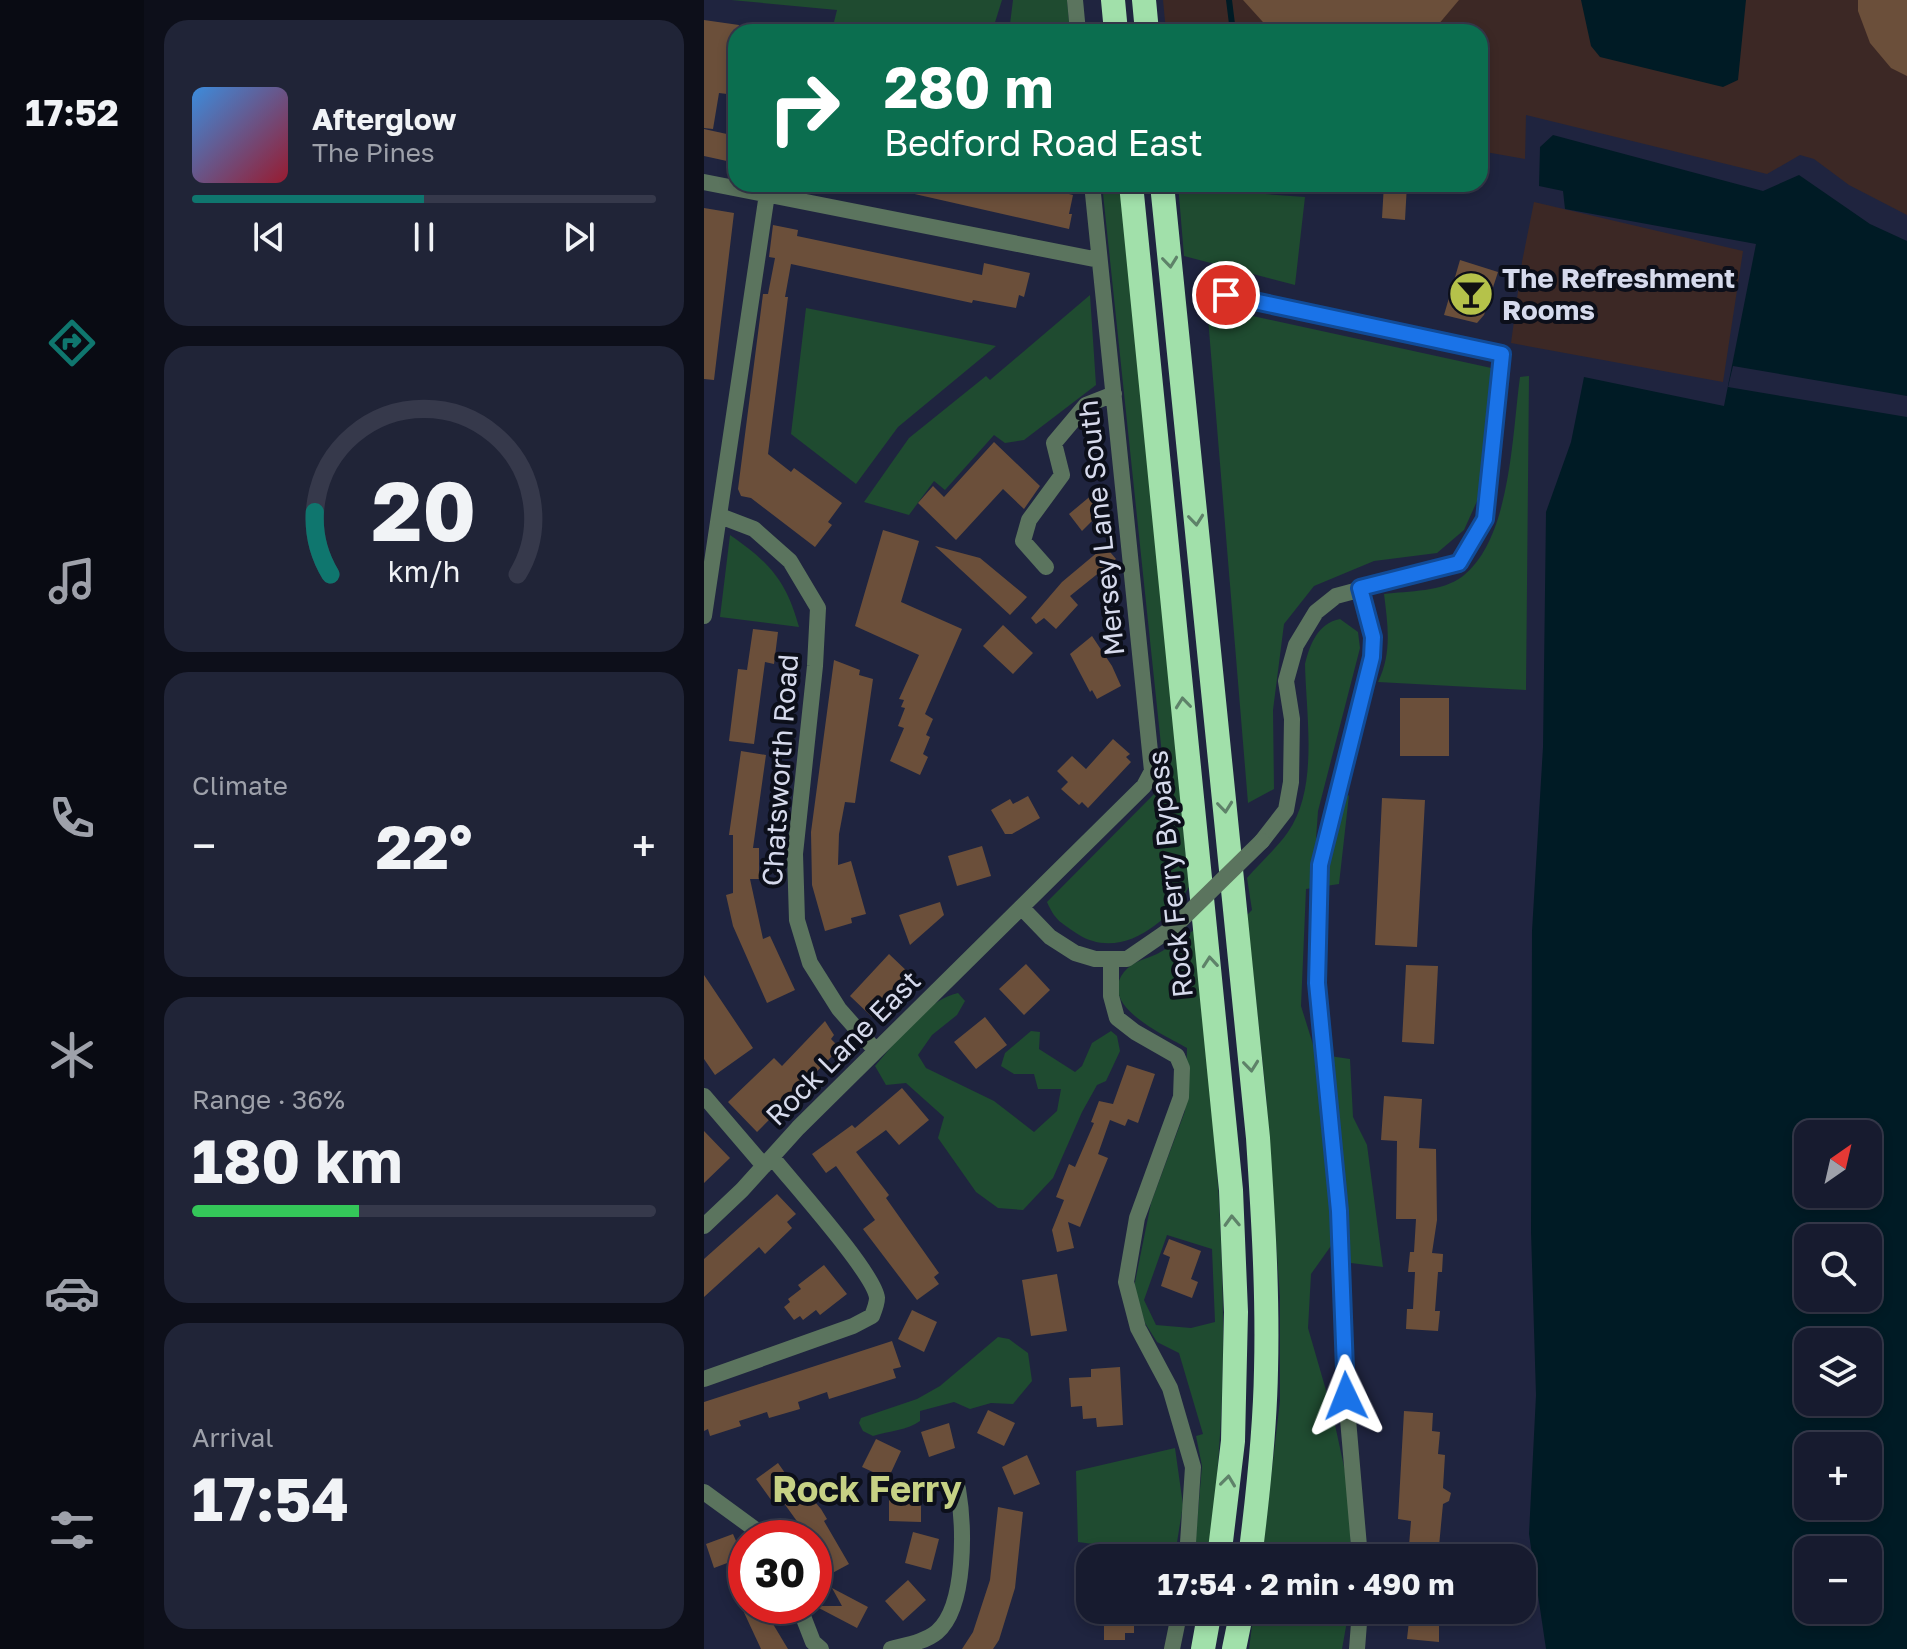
<!DOCTYPE html>
<meta charset="utf-8">
<style>
:root{--surface:#171b2f;--page:#202437;--text:#f1f3f6;--muted:#9ea1aa;--line:#36394b;--accent:#0f766e}
body{margin:0;font-family:"Golos Text",sans-serif;background:var(--page);color:var(--text);height:100vh;display:flex;flex-direction:column;font-size:30px;white-space:nowrap}
*{box-sizing:border-box;margin:0}
p{font-size:26px;color:var(--muted)}
.icon{flex:none;width:44px;height:44px;fill:none;stroke:currentColor;stroke-width:2;stroke-linecap:round;stroke-linejoin:round}
.map{position:relative;flex:1;overflow:hidden}
.drawer{display:flex;flex-direction:column;gap:20px;padding:20px;background:#0d0f1a;width:560px}
.drawer>*{flex:none}
.guide{position:absolute;left:24px;top:24px;width:760px;height:168px;border-radius:24px;box-shadow:0 4px 12px #0003,0 0 0 2px var(--line);background:#0b6e4f;color:#fff;overflow:hidden}
.needle{width:52px;rotate:34deg}
.controls{position:absolute;left:1090px;top:1120px;display:grid;gap:16px}
.controls a{display:grid;place-items:center;width:88px;height:88px;border-radius:16px;background:var(--surface);box-shadow:0 4px 12px #0003,0 0 0 2px var(--line);font-size:40px}
.speed{position:absolute;left:24px;top:1520px;display:flex;gap:16px;font-size:40px;font-weight:700;text-align:center}
.speed>*{display:grid;place-content:center;width:104px;height:104px;border-radius:50%;background:var(--surface);box-shadow:0 4px 12px #0003,0 0 0 2px var(--line);line-height:1}
.speed .limit{border:12px solid #d22;background:#fff;color:#111}
.pin{position:absolute;display:grid;place-items:center;width:68px;height:68px;color:#fff;margin:-34px;border:4px solid #fff;border-radius:50%;box-shadow:0 2px 8px #0007}
.me{position:absolute;width:88px;margin:-44px;rotate:358deg;stroke-linejoin:round;filter:drop-shadow(0 0 6px #0008)}
.turn{display:flex;align-items:center;gap:28px;height:168px;padding:0 24px;font-size:36px}
.turn .icon{width:104px;height:104px;stroke-width:2.5}
.turn b{display:block;font-size:56px;line-height:68px}
.big{font-size:60px;font-weight:700;line-height:1.1}
.drawer .card{flex:1;display:flex;flex-direction:column;justify-content:center;gap:12px;min-width:0;padding:0 28px;border-radius:24px;background:var(--page)}
.drawer .dial{align-items:center;gap:0}
.dial svg{height:208px;overflow:visible;fill:none;stroke:var(--line);stroke-width:7;stroke-linecap:round;text-anchor:middle}
.dial text{fill:var(--text);stroke:none}
.song{display:flex;align-items:center;gap:24px}
.cover{width:96px;height:96px;border-radius:12px;background:linear-gradient(135deg,hsl(210 70% 55%),hsl(350 70% 35%))}
.played{height:8px;border-radius:4px;background:linear-gradient(90deg,var(--accent) 50%,var(--line) 50%)}
.keys{display:flex;justify-content:space-around;direction:ltr}
.heat{display:flex;justify-content:space-between;align-items:center;font-size:44px;direction:ltr}
.charge{height:12px;border-radius:6px;background:linear-gradient(90deg,#34c759 36%,var(--line) 0)}
.trip{position:absolute;left:372px;top:1544px;width:460px;height:80px;border-radius:24px;background:var(--surface);box-shadow:0 4px 12px #0003,0 0 0 2px var(--line);font-weight:700;line-height:80px;text-align:center}
main{display:flex;flex:1;min-height:0}
.dock{display:flex;flex-direction:column;width:144px;justify-content:space-around;align-items:center;background:#090b13;color:var(--muted)}
.dock .icon{width:56px;height:56px}
.dock .current{color:var(--accent)}
.dock b{font-size:36px;color:var(--text)}
.map>svg:first-child{display:block}
.industrial{fill:#3c2825}
.green{fill:#1f4b30;fill-rule:evenodd}
.water{fill:#001b25;fill-rule:evenodd}
.pier{fill:#1f243f}
.lines{fill:none;stroke-linecap:round;stroke-linejoin:round}
.stream{stroke:#001b25;stroke-width:6}
.building{fill:#6b4f3a}
.street{stroke:#5b745e;stroke-width:16}
.highway{stroke:#a1e0aa;stroke-width:24}
.street-bridge{stroke:#5b745e;stroke-width:16}
.oneway{stroke:#5e8269}
.route-casing{stroke:#114b97;stroke-width:20}
.route{stroke:#1a73e8;stroke-width:14}
.labels{text-anchor:middle;stroke-width:8;stroke-linejoin:round;paint-order:stroke}
.poi-label{font-size:28px;font-weight:bold;fill:#d6daec;stroke:#0c0f1a;text-anchor:start}
.street-label{font-size:28px;fill:#d6daec;stroke:#0c0f1a}
.district-label{font-size:36px;font-weight:bold;fill:#c6d184;stroke:#0c0f1a}
</style>
<main>
<nav class="dock">
<b>17:52</b>
<svg class="icon current" aria-label="directions" viewBox="0 0 24 24"><path d="M12 3l9 9-9 9-9-9zM9 14v-3h6M13 9l2 2-2 2"/></svg>
<svg class="icon" aria-label="music" viewBox="0 0 24 24"><path d="M9 18V5l10-2v13"/><circle cx="6" cy="18" r="3"/><circle cx="16" cy="16" r="3"/></svg>
<svg class="icon" aria-label="phone" viewBox="0 0 24 24"><path d="M5 4h4l2 5-3 2q2 4 5 5l2-3 5 2v4C11 20 4 13 5 4z"/></svg>
<svg class="icon" aria-label="climate" viewBox="0 0 24 24"><path d="M12 3v18M4 7l16 10M4 17L20 7"/></svg>
<svg class="icon" aria-label="car" viewBox="0 0 24 24"><path d="M5 17H2v-5l4-1 3-4h7l3 4 3 1v5h-3M9 17h6M6 11h13"/><circle cx="7" cy="17" r="2"/><circle cx="17" cy="17" r="2"/></svg>
<svg class="icon" aria-label="filters" viewBox="0 0 24 24"><path d="M4 7h16M4 17h16"/><circle cx="9" cy="7" r="2"/><circle cx="15" cy="17" r="2"/></svg>
</nav>
<section class="drawer">
<div class="card">
<div class="song"><i class="cover"></i><div><b>Afterglow</b><p>The Pines</p></div></div>
<div class="played"></div>
<div class="keys"><svg class="icon" aria-label="previous" viewBox="0 0 24 24"><path d="M18 5L8 12l10 7zM5 5v14"/></svg><svg class="icon" aria-label="pause" viewBox="0 0 24 24"><path d="M8 5v14M16 5v14"/></svg><svg class="icon" aria-label="next" viewBox="0 0 24 24"><path d="M6 5l10 7-10 7zM19 5v14"/></svg></div>
</div>
<div class="card dial"><svg viewBox="0 0 100 80">
<path d="M14 69A42 42 0 1 1 86 69"/>
<path d="M14 69A42 42 0 0 1 8 45" stroke="#0f766e"/>
<text x="50" y="56" font-size="32" font-weight="700">20</text>
<text x="50" y="72" font-size="11">km/h</text>
</svg></div>
<div class="card"><p>Climate</p>
<div class="heat"><a>−</a><b class="big">22°</b><a>+</a></div>
</div>
<div class="card"><p>Range · 36%</p><b class="big">180 km</b><div class="charge"></div></div>
<div class="card"><p>Arrival</p><b class="big">17:54</b></div>
</section>
<div class="map">
<svg width="1203" height="1649" viewBox="0 0 1203 1649">
<rect width="100%" height="100%" fill="#1f243f"/>
<!-- industrial -->
<path class="industrial" d="M459 0H1203V215L1145 185 1110 159 1096 155 1063 174 822 115 821 159 776 151V32H462Z
M830 202 1039 251 1019 382 807 343 818 262Z"/>
<!-- green -->
<path class="green" d="M27 0H298L288 32H137L128 30 133 10Z
M309 0H363L366 32H305Z
M398 184H417L485 887C463 924 415 962 372 933 356 922 351 920 343 902L461 783Z
M474 184H533L534 192 601 197 591 285 480 256Z
M386 295 392 385 320 440 301 443 290 435 241 490 230 481 205 515 160 502 205 438 282 376 286 380Z
M503 306 792 369 778 490 760 530 733 553 670 561 610 586 580 624 569 710 570 789 544 803Z
M102 308 292 346 194 427 152 484 87 434Z
M825 376 822 690 674 682C688 653 684 626 680 594 704 591 739 592 759 576 807 538 808 435 816 377Z
M26 535C65 562 82 580 95 627L16 617Z
M636 619 654 632 656 648 614 811 612 839 630 805 645 795 635 884 602 889 597 1006 612 1054 646 1059 649 1117 663 1145 679 1267 639 1262 629 1243 607 1274 604 1328 628 1411 647 1499 646 1558H558L576 1400V1298L562 1094 543 915 548 910 543 878C556 863 572 849 584 832 615 788 602 715 601 664 606 644 614 623 636 619Z
M490 930C513 1138 535 1351 503 1558H490L498 1466 492 1436 499 1434 475 1353 453 1342 441 1323 430 1287 447 1203 481 1111 483 1048C461 1035 393 1006 420 972 429 961 442 959 453 954 466 947 478 938 490 930ZM463 1235 508 1249 511 1322 487 1328 452 1325 440 1300Z
M254 993 261 1001 253 1015 228 1035 214 1055 222 1068 290 1101 330 1132 353 1111 357 1089H334L330 1074H310L297 1066 301 1053 327 1031 336 1032 335 1049 371 1072 378 1066 388 1043 407 1031 413 1036 416 1051 402 1081 393 1085 378 1112 349 1178 319 1210 294 1208 272 1192 234 1138 240 1117 202 1083 182 1085 171 1066C192 1042 222 1000 254 993Z
M294 1337 305 1339 324 1353 328 1381 309 1404 287 1403 266 1409 250 1402 216 1411V1421C204 1430 185 1431 169 1436L159 1431 155 1423 157 1418 213 1399 236 1386Z
M471 1448 479 1505 471 1555 374 1542 372 1471Z
M550 1610H645L638 1649H545Z"/>
<!-- water -->
<path class="water" d="M877 0H1042L1034 80 1019 87 896 57 887 46Z
M849 135 1059 191 1095 175 1166 224 1203 241V1649H842L825 1534 832 1395 827 1232 828 931 839 747 842 512 867 442 880 377 1020 406 1052 244 861 209 859 191 835 186 836 147ZM1104 1134H1164V1194H1104ZM1104 1238H1164V1298H1104ZM1104 1342H1164V1402H1104ZM1104 1446H1164V1506H1104ZM1104 1550H1164V1610H1104Z"/>
<!-- pier -->
<path class="pier" d="M1029 366 1203 396V417L1024 387Z"/>
<g class="lines">
<!-- stream -->
<path class="stream" d="M525 0 529 32"/>
</g>
<!-- building -->
<path class="building" d="M539 0H755L728 32H568Z
M1154 0H1203V76L1187 68 1166 43 1154 11Z
M0 20 35 25 23 94 15 93 9 129 0 128Z
M0 129 32 136V163L0 156Z
M194 184H324L369 195 365 214H368L365 229 193 190Z
M680 184H703L701 220 678 218Z
M0 208 30 213 10 380 0 379Z
M69 225 94 230 93 236 278 275 280 263 326 273 320 297 315 295 312 308 269 300 268 303 87 264 81 297H84L64 454 87 472 90 468 138 503 124 522 128 525 111 547 47 498 37 496 34 489 59 294H64L71 258 65 257Z
M756 260 794 272 780 315 773 323 740 315Z
M290 442 336 486 320 509 299 489 252 540 214 503 229 486 240 497Z
M389 494 401 508 378 531 365 514Z
M179 530 215 541 197 602 258 629 221 714 229 719 222 735 226 737 219 754 224 757 216 775 186 761 200 728 194 726 201 708 197 707 200 700 195 699 215 655 151 626Z
M231 546 276 558 323 597 306 615Z
M401 546 412 559 366 596 374 605 352 629 340 618 332 624 327 618 358 582Z
M299 625 329 653 309 674 279 646Z
M49 629 74 632 70 664 61 662 50 744 25 741 34 669 43 670Z
M388 636 408 666 417 686 393 699 388 690 386 692 366 654Z
M130 660 156 670 155 675 169 679 151 803 141 802 135 834 134 865 147 861 162 914 147 918 148 923 121 931 108 885 107 832Z
M696 698H745V756H696Z
M409 739 426 754 422 757 427 762 384 808 378 802 375 805 357 789 364 782 353 771 368 756 382 769Z
M37 751 62 755 49 848H55V879H46L59 939 66 936 91 990 63 1003 29 926 22 895 29 893V835H25Z
M324 796 336 818 308 834H301L287 810 306 799 309 804Z
M678 798 721 800 713 947 671 945Z
M278 846 287 876 253 886 244 856Z
M236 902 240 915 206 945 195 915Z
M185 954 207 975 168 1017 146 996Z
M322 964 346 990 320 1015 295 989Z
M702 965 734 966 730 1044 698 1042Z
M0 975 49 1048 11 1075 0 1059Z
M281 1017 303 1045 272 1069 250 1042Z
M121 1021 130 1035 127 1039 136 1048 53 1132 24 1102 70 1058 78 1066Z
M423 1065 451 1074 434 1123 424 1119 421 1126 406 1120 394 1154 404 1158 376 1227 364 1222 370 1248 353 1252 348 1230 360 1200 352 1197 365 1164 371 1167 390 1123 387 1122 395 1101 409 1104Z
M198 1088 225 1120 195 1145 182 1130 152 1152 185 1195 182 1198 235 1273 230 1277 235 1284 213 1300 159 1229 171 1220 132 1166 122 1173 108 1154 148 1125 151 1128Z
M680 1096 718 1099 715 1148 732 1149 733 1220 728 1253 739 1254 738 1272H734L731 1311H736L734 1331 702 1329 703 1309H709L711 1272H704L706 1252H710L712 1219H692L693 1141 677 1140Z
M0 1131 26 1158 0 1183Z
M73 1194 92 1214 83 1222 88 1228 61 1254 55 1247 0 1297V1259Z
M465 1239 497 1251 487 1279 494 1282 488 1298 457 1286 466 1257 459 1254Z
M120 1265 143 1294 116 1315 112 1310 99 1320 96 1316 90 1320 80 1307 86 1302 84 1299 97 1289 94 1285Z
M353 1274 363 1331 327 1336 318 1280Z
M208 1310 233 1322 220 1352 194 1339Z
M188 1341 197 1367 189 1369 192 1378 125 1399 123 1392 94 1402 96 1409 65 1418 63 1412 35 1421 37 1426 6 1436 4 1429 0 1431V1402Z
M416 1367 419 1425 393 1427 392 1418 379 1419 378 1406 367 1407 365 1378 387 1377V1369Z
M284 1410 311 1423 300 1446 273 1433Z
M700 1411 729 1413 728 1431 736 1432 734 1454 741 1455 739 1488 747 1493 745 1501 739 1504 735 1546 725 1544 724 1558H704L707 1521 694 1519Z
M245 1423 251 1448 225 1457 217 1432Z
M172 1439 197 1451 184 1479 158 1467Z
M323 1455 336 1484 310 1495 298 1467Z
M74 1463 100 1500 106 1496 117 1509 123 1519 120 1521 145 1564 121 1577 110 1558V1538H105L77 1499 70 1504 52 1479Z
M185 1495H213V1503H217V1522L185 1521Z
M294 1507 319 1512 311 1588 295 1640 289 1649H258L269 1632 286 1580Z
M209 1532 235 1539 227 1570 201 1563Z
M29 1534 39 1557 10 1568 2 1544Z
M204 1580 222 1600 199 1621 181 1601Z
M128 1588 164 1607 153 1628 111 1606H138Z
M37 1606H63L69 1618 66 1619 84 1649H57Z
M400 1610H430V1633H421V1640H400Z
M712 1610H735V1642L703 1639 705 1621 711 1622Z"/>
<g class="lines">
<!-- street -->
<path class="street" d="M371 0 374 32
M0 182 395 260
M501 290 798 354 781 519 755 563 632 596 612 612 592 645 582 681 588 719 587 782 582 810 558 841
M16 516 50 529 86 561 114 608 111 666 91 854 93 920 106 963 135 1009 172 1051
M342 567 319 541 325 520 358 475 350 443 382 405 410 394
M0 616 63 194
M318 908 346 937 371 953 391 959H423L471 926
M407 960V996L413 1018 431 1032 473 1056 478 1068 477 1097 433 1218 422 1282 434 1328 466 1388 489 1467 483 1558
M0 1096 60 1166
M0 1226 38 1190 94 1128 440 786 448 771 388 184
M0 1379 149 1326 168 1316C170 1311 173 1303 173 1298 171 1274 87 1181 68 1157
M0 1492 63 1538
M656 1558 642 1396 635 1211 613 983 616 865 668 657 669 637 656 588
M95 1606 109 1642 117 1649
M187 1649C202 1645 221 1642 233 1632 263 1606 260 1525 254 1489
M468 1649 476 1610
M653 1649 656 1610"/>
<!-- highway -->
<path class="highway" d="M409 0 412 32
M440 0 443 32
M427 184 527 1190 532 1312 529 1441 515 1558
M458 184 554 1138C559 1215 564 1292 562 1370 561 1433 554 1495 546 1558
M499 1649 506 1610
M530 1649 538 1610"/>
<!-- street-bridge -->
<path class="street-bridge" d="M471 926 558 841"/>
</g>
<!-- one-way arrows -->
<defs><path id="oneway-chevron" d="M-2-3.5L2.5 0L-2 3.5" fill="none" stroke-width="1.6" stroke-linecap="round" stroke-linejoin="round" transform="scale(2)"/></defs>
<g class="oneway">
<use href="#oneway-chevron" transform="translate(466 262) rotate(84)"/>
<use href="#oneway-chevron" transform="translate(492 520) rotate(84)"/>
<use href="#oneway-chevron" transform="translate(479 703) rotate(-96)"/>
<use href="#oneway-chevron" transform="translate(521 807) rotate(84)"/>
<use href="#oneway-chevron" transform="translate(506 962) rotate(-95)"/>
<use href="#oneway-chevron" transform="translate(547 1066) rotate(84)"/>
<use href="#oneway-chevron" transform="translate(528 1221) rotate(-92)"/>
<use href="#oneway-chevron" transform="translate(524 1481) rotate(-83)"/>
</g>
<g class="lines">
<!-- route casing -->
<g class="route-casing">
<path id="route" d="M522 295 798 354 781 519 755 563 656 588 669 637 668 657 616 865 613 983 635 1211 642 1396"/>
</g>
<!-- route -->
<use href="#route" class="route"/>
</g>
<!-- icons -->
<defs>
<g id="bar-disc" transform="scale(2.3)"><circle r="9.5" fill="#b5c24a" stroke="#0c0f1a"/><path d="M-6-5H6L.8 .8V4.5H3.5V6h-7V4.5H-.8V.8Z" fill="#111"/></g>
</defs>
<g fill-rule="evenodd">
<use href="#bar-disc" x="767" y="294"/>
</g>
<g class="labels">
<!-- poi labels -->
<g class="poi-label">
<text x="798" y="288">The Refreshment<tspan x="798" dy="32">Rooms</tspan></text>
</g>
<!-- street labels -->
<g class="street-label">
<text transform="translate(397 528) rotate(-96)" y="10">Mersey Lane South</text>
<text transform="translate(76 770) rotate(-86)" y="10">Chatsworth Road</text>
<text transform="translate(466 874) rotate(-96)" y="10">Rock Ferry Bypass</text>
<text transform="translate(139 1048) rotate(-45)" y="10">Rock Lane East</text>
</g>
<!-- district labels -->
<g class="district-label">
<text x="163" y="1502">Rock Ferry</text>
</g>
</g>
</svg>
<div class="controls">
<a><svg class="needle" viewBox="-14 -14 28 28"><path d="M0-13l5 13h-10z" fill="#e53935"/><path d="M0 13l5-13h-10z" fill="#9ea1aa"/></svg></a>
<a><svg class="icon" aria-label="search" viewBox="0 0 24 24"><circle cx="10" cy="10" r="6"/><path d="M15 15l6 6"/></svg></a>
<a><svg class="icon" aria-label="layers" viewBox="0 0 24 24"><path d="M12 4l9 5-9 5-9-5zM3 14l9 5 9-5"/></svg></a>
<a>+</a>
<a>−</a>
</div>
<div class="speed"><div class="limit">30</div></div>
<div class="pin" style="left:522px;top:295px;background:#d93025"><svg class="icon" aria-label="arrive" viewBox="0 0 24 24"><path d="M6 21V4h12l-3 4 3 4H6"/></svg></div>
<svg class="me" style="left:642px;top:1396px" viewBox="-20 -20 40 40"><path d="M0-17L14 15 0 8-14 15z" fill="#1a73e8" stroke="#fff" stroke-width="4"/></svg>
<div class="trip">17:54 · 2 min · 490 m</div>
<div class="guide">
<div class="turn"><svg class="icon" aria-label="right" viewBox="0 0 24 24"><path d="M7 20v-9h11M14 6l5 5-5 5"/></svg><div><b>280 m</b>Bedford Road East</div></div>
</div>
</div>
</main>
